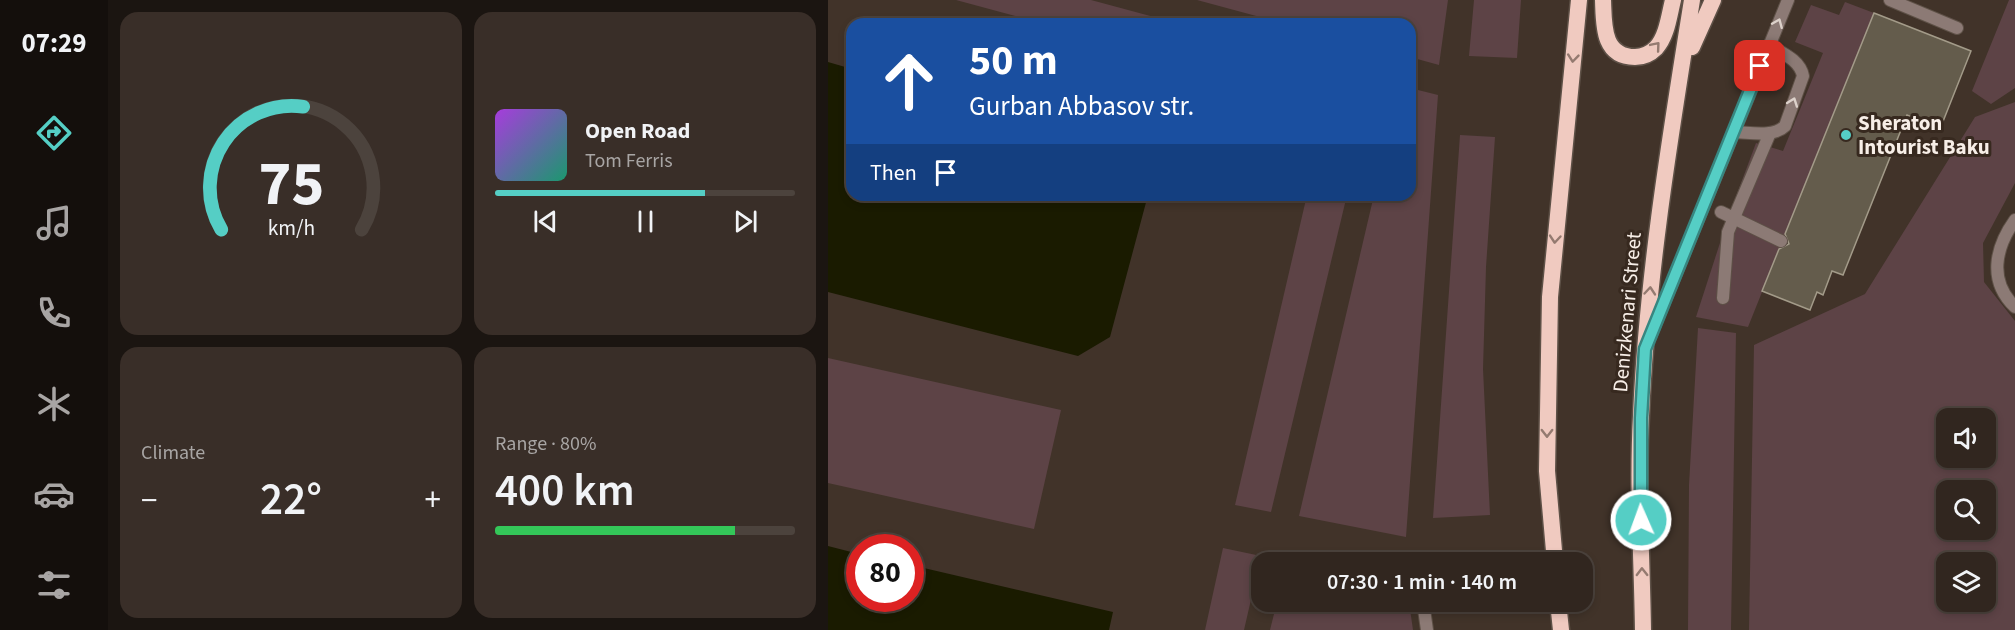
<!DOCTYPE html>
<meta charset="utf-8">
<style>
:root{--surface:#31261f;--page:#392e28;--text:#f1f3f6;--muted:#a8a5a4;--line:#4c433d;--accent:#55cec5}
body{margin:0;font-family:"Source Sans 3",sans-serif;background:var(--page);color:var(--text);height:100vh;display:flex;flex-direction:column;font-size:22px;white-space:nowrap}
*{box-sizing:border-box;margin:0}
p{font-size:20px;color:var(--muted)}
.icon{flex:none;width:33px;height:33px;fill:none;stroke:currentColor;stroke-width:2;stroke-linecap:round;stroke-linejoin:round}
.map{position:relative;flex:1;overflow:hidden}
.side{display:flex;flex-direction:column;gap:12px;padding:12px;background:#1b1511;width:720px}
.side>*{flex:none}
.top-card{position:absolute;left:18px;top:18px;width:570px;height:183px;border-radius:18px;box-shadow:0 3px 9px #0003,0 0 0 2px var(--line);background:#1a4fa0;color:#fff;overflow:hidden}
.controls{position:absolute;left:1108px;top:408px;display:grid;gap:12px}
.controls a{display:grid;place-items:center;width:60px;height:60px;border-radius:12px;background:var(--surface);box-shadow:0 3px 9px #0003,0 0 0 2px var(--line);font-size:30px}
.speed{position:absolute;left:18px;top:534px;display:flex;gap:12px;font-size:30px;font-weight:700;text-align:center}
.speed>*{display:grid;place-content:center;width:78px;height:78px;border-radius:50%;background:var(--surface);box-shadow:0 3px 9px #0003,0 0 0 2px var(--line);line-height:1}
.speed .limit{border:9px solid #d22;background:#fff;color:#111}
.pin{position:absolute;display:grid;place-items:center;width:51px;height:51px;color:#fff;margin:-26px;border-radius:12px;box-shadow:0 3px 9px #0006}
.me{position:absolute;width:66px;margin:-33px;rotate:358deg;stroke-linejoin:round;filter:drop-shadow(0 0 4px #0008)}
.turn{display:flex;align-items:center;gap:21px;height:126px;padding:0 24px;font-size:27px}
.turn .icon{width:78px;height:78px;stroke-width:2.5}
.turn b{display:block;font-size:42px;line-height:51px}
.then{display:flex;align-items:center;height:57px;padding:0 24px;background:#0003;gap:12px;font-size:22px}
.big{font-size:45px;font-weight:600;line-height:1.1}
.side .card{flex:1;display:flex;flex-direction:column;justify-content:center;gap:9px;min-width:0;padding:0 21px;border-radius:18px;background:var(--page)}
.side .dial{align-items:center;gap:0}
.dial svg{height:156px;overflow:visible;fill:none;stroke:var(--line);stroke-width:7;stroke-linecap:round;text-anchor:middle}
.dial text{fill:var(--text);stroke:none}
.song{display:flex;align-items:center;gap:18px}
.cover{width:72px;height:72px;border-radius:9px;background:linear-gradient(135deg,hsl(280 70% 55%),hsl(160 70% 35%))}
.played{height:6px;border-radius:3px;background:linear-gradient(90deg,var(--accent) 70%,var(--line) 70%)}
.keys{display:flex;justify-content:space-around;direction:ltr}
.heat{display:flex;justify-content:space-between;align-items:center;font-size:33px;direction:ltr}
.charge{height:9px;border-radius:4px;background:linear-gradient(90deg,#34c759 80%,var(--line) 0)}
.side .tiles{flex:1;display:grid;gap:12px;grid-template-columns:repeat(2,1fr)}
.trip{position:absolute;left:423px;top:552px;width:342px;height:60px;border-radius:18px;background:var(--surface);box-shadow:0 3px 9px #0003,0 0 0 2px var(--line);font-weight:600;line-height:60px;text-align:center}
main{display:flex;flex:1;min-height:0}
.tab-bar{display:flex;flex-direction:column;width:108px;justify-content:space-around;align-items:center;background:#140f0c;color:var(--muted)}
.tab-bar .icon{width:42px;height:42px}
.tab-bar .current{color:var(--accent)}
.tab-bar b{font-size:27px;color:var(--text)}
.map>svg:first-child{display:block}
.green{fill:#5d4346;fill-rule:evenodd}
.water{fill:#1a1b00}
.building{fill:#645c4c;stroke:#a39b89;stroke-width:1.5}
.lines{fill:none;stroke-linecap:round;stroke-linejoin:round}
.service-casing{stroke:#5e5147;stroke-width:14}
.tertiary-casing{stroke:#5e5147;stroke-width:14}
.trunk-casing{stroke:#5e5147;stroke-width:19}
.service{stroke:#8c7a75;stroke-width:12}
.tertiary{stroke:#8c7a75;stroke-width:12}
.trunk{stroke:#f0cac0;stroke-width:16}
.oneway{stroke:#dcd1ca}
.oneway2{stroke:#947a70}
.route-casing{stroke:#378680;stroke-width:15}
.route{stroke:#55cec5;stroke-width:10}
.poi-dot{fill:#55cec5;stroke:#37291f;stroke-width:2}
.labels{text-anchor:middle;stroke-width:6;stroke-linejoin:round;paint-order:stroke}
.poi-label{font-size:21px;font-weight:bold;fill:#f7eee7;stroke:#37291f;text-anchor:start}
.street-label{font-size:21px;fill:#f7eee7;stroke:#37291f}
</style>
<main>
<nav class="tab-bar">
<b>07:29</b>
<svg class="icon current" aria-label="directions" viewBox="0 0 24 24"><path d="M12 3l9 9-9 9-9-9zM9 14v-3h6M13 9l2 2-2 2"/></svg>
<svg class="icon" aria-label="music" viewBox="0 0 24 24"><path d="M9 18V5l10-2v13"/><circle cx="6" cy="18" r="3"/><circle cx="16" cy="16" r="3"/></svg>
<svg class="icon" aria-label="phone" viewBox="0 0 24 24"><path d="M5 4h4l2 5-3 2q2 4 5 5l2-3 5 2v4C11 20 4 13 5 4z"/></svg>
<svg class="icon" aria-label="climate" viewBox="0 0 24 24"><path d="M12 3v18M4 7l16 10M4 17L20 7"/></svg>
<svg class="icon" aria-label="car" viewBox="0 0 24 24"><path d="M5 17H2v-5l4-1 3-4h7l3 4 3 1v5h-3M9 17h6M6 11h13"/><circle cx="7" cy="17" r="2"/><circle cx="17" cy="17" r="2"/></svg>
<svg class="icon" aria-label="filters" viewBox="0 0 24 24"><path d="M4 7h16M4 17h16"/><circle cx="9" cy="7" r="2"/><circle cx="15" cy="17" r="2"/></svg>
</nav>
<section class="side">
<div class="tiles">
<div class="card dial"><svg viewBox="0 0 100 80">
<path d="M14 69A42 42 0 1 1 86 69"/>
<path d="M14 69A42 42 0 0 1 56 6" stroke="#55cec5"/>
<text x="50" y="56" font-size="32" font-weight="700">75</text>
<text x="50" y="72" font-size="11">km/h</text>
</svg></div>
<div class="card">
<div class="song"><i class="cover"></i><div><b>Open Road</b><p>Tom Ferris</p></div></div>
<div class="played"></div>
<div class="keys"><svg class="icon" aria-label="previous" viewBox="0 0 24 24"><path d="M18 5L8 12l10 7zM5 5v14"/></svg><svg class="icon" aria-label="pause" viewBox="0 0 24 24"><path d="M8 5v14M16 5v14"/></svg><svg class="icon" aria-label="next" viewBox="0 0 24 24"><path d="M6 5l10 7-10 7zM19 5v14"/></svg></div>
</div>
<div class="card"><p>Climate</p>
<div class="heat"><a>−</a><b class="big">22°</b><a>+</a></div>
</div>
<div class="card"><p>Range · 80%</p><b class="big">400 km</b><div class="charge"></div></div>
</div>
</section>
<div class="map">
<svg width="1187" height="630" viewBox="0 0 1187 630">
<rect width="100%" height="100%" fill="#413329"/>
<!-- green -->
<path class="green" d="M128 0H263L352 24H217Z
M369 0H620L611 65 582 57V24H458Z
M646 0H693L689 58 641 56Z
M1181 0H1187V88L1163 104 1144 91Z
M1017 2 1046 13 920 327 868 317 901 215 928 143 955 151 995 53 967 42 983 5 1011 15Z
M582 88 610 95 578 537 471 516 546 195H582Z
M1187 102V183L1155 243 1156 282 1187 321V630H921L926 345 1037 294 1147 117ZM1119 418H1158V458H1119ZM1119 490H1158V530H1119ZM1119 562H1158V602H1119Z
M632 135 667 137 658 267 655 369 662 515 605 518Z
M479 195H519L443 512 407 505Z
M870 328 908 333 903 630H860L861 485Z
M0 358 233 410 206 529 0 483Z
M395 548 433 556 416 630H377Z
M449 602H581L585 630H442Z"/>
<!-- water -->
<path class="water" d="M0 62 24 69V195H320L282 337 250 356 0 292Z
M0 546 31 554 32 598H82L83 565 285 612 281 630H0Z"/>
<!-- building -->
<path class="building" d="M1046 13 1143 51 1112 129 1079 115 1015 275 1004 271 995 295 989 292 982 310 934 291 951 249 961 244 957 234Z"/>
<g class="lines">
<!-- service casing -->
<g class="service-casing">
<path id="service" d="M1062 0 1129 28
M905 132C921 132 945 138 957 126L975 76C972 60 954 53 941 45
M893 212 953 241
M1187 220C1167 248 1160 281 1187 307
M895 298 900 232 942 133
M590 561 591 562
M595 602 599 630"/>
</g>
<!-- tertiary casing -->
<g class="tertiary-casing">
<path id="tertiary" d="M822 337 960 0"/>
</g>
<!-- trunk casing -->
<g class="trunk-casing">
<path id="trunk" d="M775 0C776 24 774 57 807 57 815 57 822 54 828 48 839 36 841 16 845 0
M864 47 885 0
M727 562 719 471 722 297 751 0
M730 602 733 630
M815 630C814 559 809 487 813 416 819 276 842 138 864 0"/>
</g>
<!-- service -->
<use href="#service" class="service"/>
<!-- tertiary -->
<use href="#tertiary" class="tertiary"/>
<!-- trunk -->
<use href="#trunk" class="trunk"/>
</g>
<!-- one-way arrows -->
<defs><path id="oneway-chevron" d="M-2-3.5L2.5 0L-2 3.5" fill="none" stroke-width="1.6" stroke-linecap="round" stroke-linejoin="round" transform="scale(1.5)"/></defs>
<g class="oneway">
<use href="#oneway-chevron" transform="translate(950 23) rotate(-67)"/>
<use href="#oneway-chevron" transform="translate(965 102) rotate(-70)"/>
</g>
<g class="oneway2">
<use href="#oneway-chevron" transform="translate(828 46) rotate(-50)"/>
<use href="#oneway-chevron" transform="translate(745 58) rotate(96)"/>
<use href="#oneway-chevron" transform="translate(727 239) rotate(95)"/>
<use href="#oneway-chevron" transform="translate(822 291) rotate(-85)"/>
<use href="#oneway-chevron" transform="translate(719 433) rotate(90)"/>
<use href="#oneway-chevron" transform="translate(814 572) rotate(-91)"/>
</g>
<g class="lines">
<!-- route casing -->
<g class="route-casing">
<path id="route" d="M813 520V418L817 349 932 66"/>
</g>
<!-- route -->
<use href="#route" class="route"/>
</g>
<!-- markers -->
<circle class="poi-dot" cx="1018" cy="135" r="6"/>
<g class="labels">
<!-- poi labels -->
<g class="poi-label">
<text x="1030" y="130">Sheraton<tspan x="1030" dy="24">Intourist Baku</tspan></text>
</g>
<!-- street labels -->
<g class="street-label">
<text transform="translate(799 312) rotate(-85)" y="7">Denizkenari Street</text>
</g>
</g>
</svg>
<div class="controls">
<a><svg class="icon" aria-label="sound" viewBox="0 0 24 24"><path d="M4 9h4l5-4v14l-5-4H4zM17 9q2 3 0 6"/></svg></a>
<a><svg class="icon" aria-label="search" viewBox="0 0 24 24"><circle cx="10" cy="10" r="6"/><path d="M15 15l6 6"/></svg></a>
<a><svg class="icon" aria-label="layers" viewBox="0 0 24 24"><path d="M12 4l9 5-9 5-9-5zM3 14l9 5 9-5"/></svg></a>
</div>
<div class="speed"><div class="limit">80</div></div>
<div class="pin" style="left:932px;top:66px;background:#d93025"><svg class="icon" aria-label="arrive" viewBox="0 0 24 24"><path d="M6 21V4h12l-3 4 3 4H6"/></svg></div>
<svg class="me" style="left:813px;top:520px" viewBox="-20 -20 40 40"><circle r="17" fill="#55cec5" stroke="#fff" stroke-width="3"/><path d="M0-11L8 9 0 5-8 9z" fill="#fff"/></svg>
<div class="trip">07:30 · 1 min · 140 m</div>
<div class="top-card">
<div class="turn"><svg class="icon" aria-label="ahead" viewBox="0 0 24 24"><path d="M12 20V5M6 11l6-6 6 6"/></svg><div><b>50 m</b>Gurban Abbasov str.</div></div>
<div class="then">Then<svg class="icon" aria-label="arrive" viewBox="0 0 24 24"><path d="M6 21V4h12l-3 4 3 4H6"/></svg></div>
</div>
</div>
</main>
